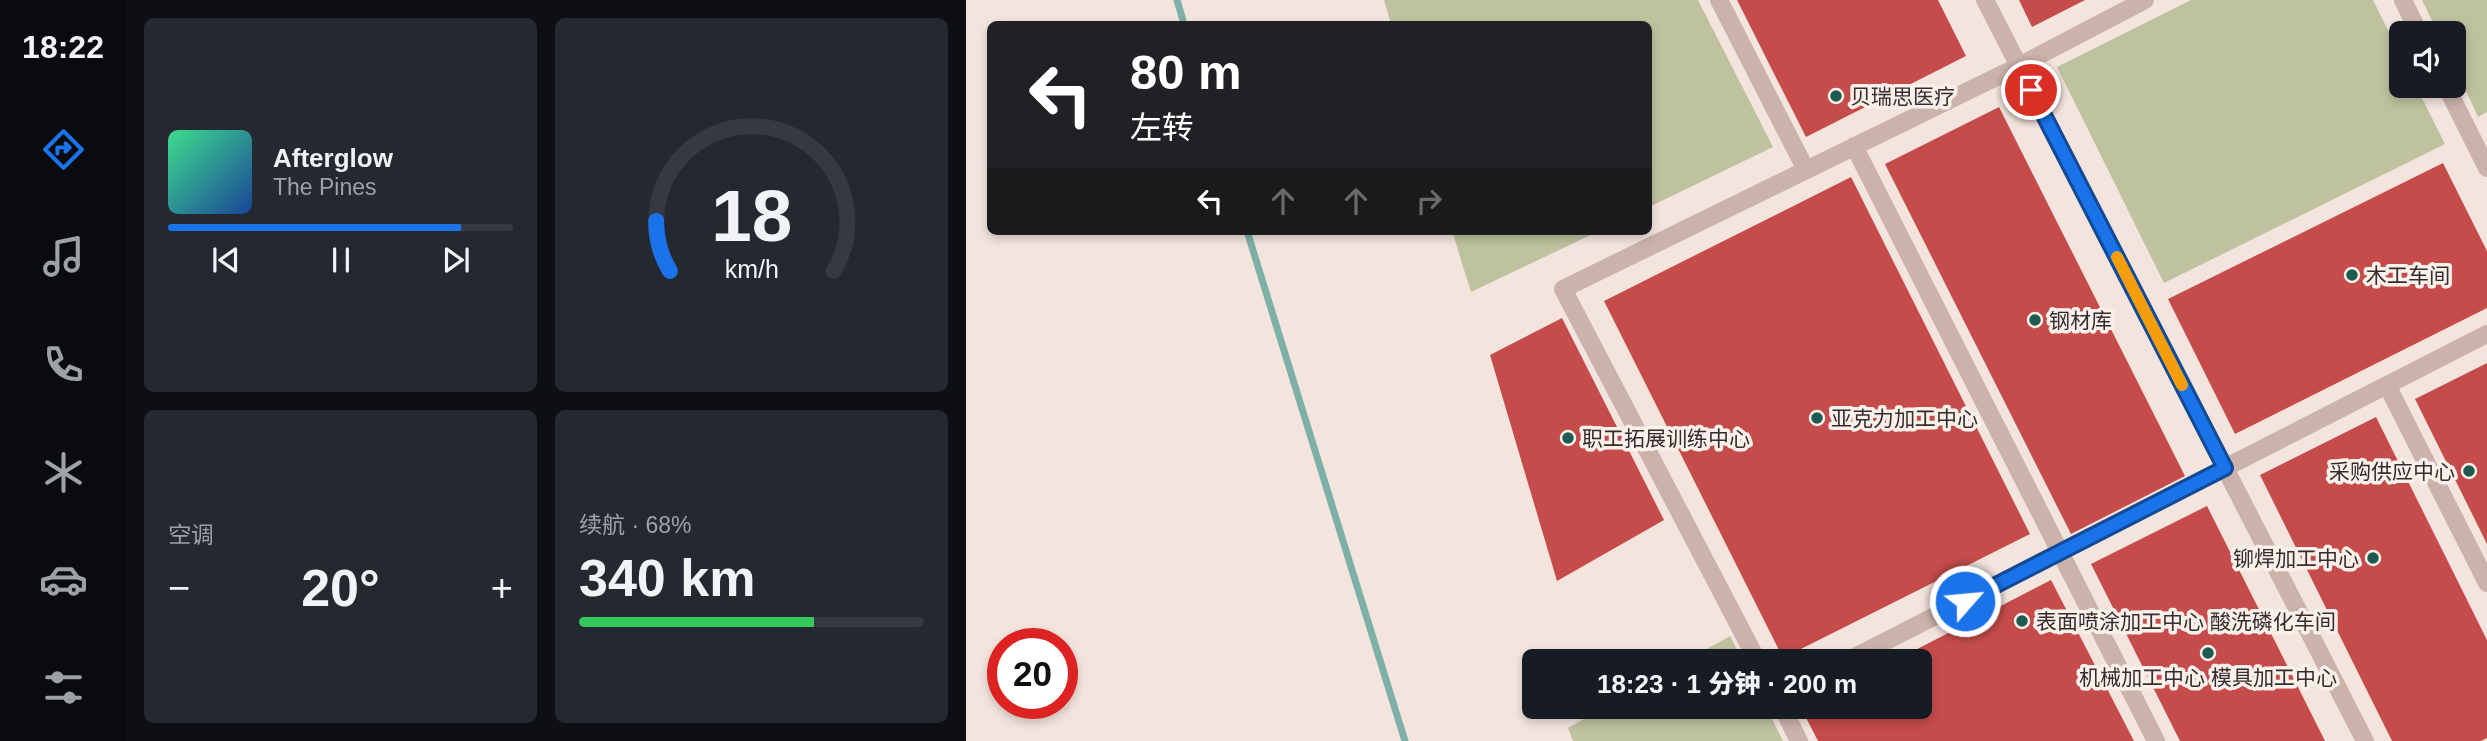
<!DOCTYPE html>
<html lang="zh">
<meta charset="utf-8">
<style>
body{margin:0;font-family:Arial,"Noto Sans SC",sans-serif;background:#242831;color:#f1f3f6;height:100vh;display:flex;flex-direction:column;font-size:26px;white-space:nowrap}
*{box-sizing:border-box;margin:0}
p{font-size:23px;color:#9ea1a6}
.icon{flex:none;width:38px;height:38px;fill:none;stroke:currentColor;stroke-width:2;stroke-linecap:round;stroke-linejoin:round}
.map{position:relative;flex:1;overflow:hidden}
.drawer{display:flex;flex-direction:column;gap:18px;padding:18px;background:#0d0f14;width:840px}
.drawer>*{flex:none}
.banner{position:absolute;left:21px;top:21px;width:665px;height:214px;border-radius:10px;box-shadow:0 4px 10px #0003;background:#202124;color:#fff;overflow:hidden}
.controls{position:absolute;left:1423px;top:21px;display:grid;gap:14px}
.controls a{display:grid;place-items:center;width:77px;height:77px;border-radius:10px;background:#171b24;box-shadow:0 4px 10px #0003;font-size:35px}
.speed{position:absolute;left:21px;top:628px;display:flex;gap:14px;font-size:35px;font-weight:700;text-align:center}
.speed>*{display:grid;place-content:center;width:91px;height:91px;border-radius:50%;background:#171b24;box-shadow:0 4px 10px #0003;line-height:1}
.speed .limit{border:10px solid #d22;background:#fff;color:#111}
.pin{position:absolute;display:grid;place-items:center;width:60px;height:60px;color:#fff;margin:-30px;border:4px solid #fff;border-radius:50%;box-shadow:0 2px 7px #0007}
.me{position:absolute;width:77px;margin:-38px;rotate:63deg;stroke-linejoin:round;filter:drop-shadow(0 0 5px #0008)}
.turn{display:flex;align-items:center;gap:24px;height:147px;padding:0 28px;font-size:32px}
.turn .icon{width:91px;height:91px;stroke-width:2.5}
.turn b{display:block;font-size:49px;line-height:60px}
.lanes{display:flex;align-items:center;height:66px;padding:0 28px;background:#0003;justify-content:center;gap:35px;direction:ltr}
.lanes .off{opacity:.35}
.big{font-size:52px;font-weight:800;line-height:1.1}
.drawer .card{flex:1;display:flex;flex-direction:column;justify-content:center;gap:10px;min-width:0;padding:0 24px;border-radius:10px;background:#242831}
.drawer .dial{align-items:center;gap:0}
.dial svg{height:182px;overflow:visible;fill:none;stroke:#363941;stroke-width:7;stroke-linecap:round;text-anchor:middle}
.dial text{fill:#f1f3f6;stroke:none}
.song{display:flex;align-items:center;gap:21px}
.cover{width:84px;height:84px;border-radius:10px;background:linear-gradient(135deg,hsl(150 70% 55%),hsl(220 70% 35%))}
.played{height:7px;border-radius:4px;background:linear-gradient(90deg,#1a73e8 85%,#363941 85%)}
.keys{display:flex;justify-content:space-around;direction:ltr}
.heat{display:flex;justify-content:space-between;align-items:center;font-size:38px;direction:ltr}
.charge{height:10px;border-radius:5px;background:linear-gradient(90deg,#34c759 68%,#363941 0)}
.drawer .tiles{flex:1;display:grid;gap:18px;grid-template-columns:repeat(2,1fr)}
.trip{position:absolute;left:556px;top:649px;width:410px;height:70px;border-radius:10px;background:#171b24;box-shadow:0 4px 10px #0003;font-weight:800;line-height:70px;text-align:center}
main{display:flex;flex:1;min-height:0}
.menu{display:flex;flex-direction:column;width:126px;justify-content:space-around;align-items:center;background:#090b0e;color:#9ea1a6}
.menu .icon{width:49px;height:49px}
.menu .selected{color:#1a73e8}
.menu b{font-size:32px;color:#f1f3f6}
.map>svg:first-child{display:block}
</style>
<main>
<nav class="menu">
<b>18:22</b>
<svg class="icon selected" aria-label="directions" viewBox="0 0 24 24"><path d="M12 3l9 9-9 9-9-9zM9 14v-3h6M13 9l2 2-2 2"/></svg>
<svg class="icon" aria-label="music" viewBox="0 0 24 24"><path d="M9 18V5l10-2v13"/><circle cx="6" cy="18" r="3"/><circle cx="16" cy="16" r="3"/></svg>
<svg class="icon" aria-label="phone" viewBox="0 0 24 24"><path d="M5 4h4l2 5-3 2q2 4 5 5l2-3 5 2v4C11 20 4 13 5 4z"/></svg>
<svg class="icon" aria-label="climate" viewBox="0 0 24 24"><path d="M12 3v18M4 7l16 10M4 17L20 7"/></svg>
<svg class="icon" aria-label="car" viewBox="0 0 24 24"><path d="M5 17H2v-5l4-1 3-4h7l3 4 3 1v5h-3M9 17h6M6 11h13"/><circle cx="7" cy="17" r="2"/><circle cx="17" cy="17" r="2"/></svg>
<svg class="icon" aria-label="filters" viewBox="0 0 24 24"><path d="M4 7h16M4 17h16"/><circle cx="9" cy="7" r="2"/><circle cx="15" cy="17" r="2"/></svg>
</nav>
<section class="drawer">
<div class="tiles">
<div class="card">
<div class="song"><i class="cover"></i><div><b>Afterglow</b><p>The Pines</p></div></div>
<div class="played"></div>
<div class="keys"><svg class="icon" aria-label="previous" viewBox="0 0 24 24"><path d="M18 5L8 12l10 7zM5 5v14"/></svg><svg class="icon" aria-label="pause" viewBox="0 0 24 24"><path d="M8 5v14M16 5v14"/></svg><svg class="icon" aria-label="next" viewBox="0 0 24 24"><path d="M6 5l10 7-10 7zM19 5v14"/></svg></div>
</div>
<div class="card dial"><svg viewBox="0 0 100 80">
<path d="M14 69A42 42 0 1 1 86 69"/>
<path d="M14 69A42 42 0 0 1 8 47" stroke="#1a73e8"/>
<text x="50" y="56" font-size="32" font-weight="700">18</text>
<text x="50" y="72" font-size="11">km/h</text>
</svg></div>
<div class="card"><p>空调</p>
<div class="heat"><a>−</a><b class="big">20°</b><a>+</a></div>
</div>
<div class="card"><p>续航 · 68%</p><b class="big">340 km</b><div class="charge"></div></div>
</div>
</section>
<div class="map">
<svg width="1521" height="741" viewBox="0 0 1521 741">
<rect width="100%" height="100%" fill="#f3e4de"/>
<!-- green -->
<path fill="#bec29e" d="M 418,0 L 732,0 L 807,147 L 683,207 L 682,24 L 425,24 Z
M 1225,0 L 1407,0 L 1435,56 L 1435,86 L 1450,86 L 1479,144 L 1198,283 L 1091,67 Z
M 1456,0 L 1521,0 L 1521,112 L 1512,117 L 1488,65 L 1488,33 L 1472,33 Z
M 486,231 L 633,231 L 505,292 Z
M 764,636 L 777,661 L 719,661 Z
M 639,707 L 800,707 L 817,741 L 607,741 L 602,728 Z"/>
<g fill="none" stroke-linecap="round" stroke-linejoin="round">
<!-- stream -->
<path stroke="#7db0a6" stroke-width="7" d="M 211,0 L 218,24
M 281,231 L 439,741"/>
</g>
<!-- building -->
<path fill="#c54c4a" d="M 771,0 L 972,0 L 1000,56 L 840,137 Z
M 1053,0 L 1119,0 L 1066,27 Z
M 1033,107 L 1219,476 L 1105,534 L 919,164 Z
M 1477,163 L 1521,251 L 1521,308 L 1269,434 L 1202,299 Z
M 885,177 L 1064,534 L 817,658 L 638,301 Z
M 596,318 L 698,520 L 591,581 L 524,355 Z
M 1521,363 L 1521,544 L 1449,399 Z
M 1410,417 L 1521,640 L 1521,738 L 1515,741 L 1426,741 L 1294,475 Z
M 1241,506 L 1359,741 L 1214,741 L 1125,564 Z
M 1085,580 L 1168,741 L 852,741 L 835,708 L 954,707 L 954,662 L 926,662 Z"/>
<g fill="none" stroke-linecap="round" stroke-linejoin="round">
<!-- minor -->
<path stroke="#cbb2aa" stroke-width="18" d="M 753,0 L 840,170
M 1019,0 L 1399,741
M 1437,0 L 1453,33
M 1480,86 L 1521,168
M 888,146 L 1190,741
M 1421,385 L 1521,583
M 792,662 L 597,289 L 1053,66 L 1179,0
M 879,662 L 1521,334
M 816,707 L 833,741"/>
</g>
<g fill="none" stroke-linecap="round" stroke-linejoin="round">
<defs>
<path id="route" d="M 999,601 L 1259,468 L 1065,90"/>
</defs>
<!-- route casing -->
<use href="#route" stroke="#114b97" stroke-width="18"/>
<!-- route -->
<use href="#route" stroke="#1a73e8" stroke-width="12"/>
<!-- slow -->
<path stroke="#f59e0b" stroke-width="12" d="M 1151,257 L 1216,385"/>
</g>
<!-- markers -->
<g fill="#1f5a50" stroke="#faf0eb" stroke-width="2.5">
<circle cx="870" cy="96" r="7"/>
<circle cx="1386" cy="275" r="7"/>
<circle cx="1069" cy="320" r="7"/>
<circle cx="851" cy="418" r="7"/>
<circle cx="602" cy="438" r="7"/>
<circle cx="1503" cy="471" r="7"/>
<circle cx="1407" cy="558" r="7"/>
<circle cx="1056" cy="621" r="7"/>
<circle cx="1242" cy="653" r="7"/>
</g>
<g text-anchor="middle" dominant-baseline="central" stroke-width="7" stroke-linejoin="round" paint-order="stroke">
<!-- poi labels -->
<g font-size="21" fill="#382b2a" stroke="#faf0eb" text-anchor="start">
<text x="884" y="96">贝瑞思医疗</text>
<text x="1400" y="275">木工车间</text>
<text x="1083" y="320">钢材库</text>
<text x="865" y="418">亚克力加工中心</text>
<text x="616" y="438">职工拓展训练中心</text>
<text x="1489" y="471" text-anchor="end">采购供应中心</text>
<text x="1393" y="558" text-anchor="end">铆焊加工中心</text>
<text x="1070" y="621">表面喷涂加工中心 酸洗磷化车间</text>
<text x="1242" y="677" text-anchor="middle">机械加工中心 模具加工中心</text>
</g>
</g>
</svg>
<div class="controls">
<a><svg class="icon" aria-label="sound" viewBox="0 0 24 24"><path d="M4 9h4l5-4v14l-5-4H4zM17 9q2 3 0 6"/></svg></a>
</div>
<div class="speed"><div class="limit">20</div></div>
<div class="pin" style="left:1065px;top:90px;background:#d93025"><svg class="icon" aria-label="arrive" viewBox="0 0 24 24"><path d="M6 21V4h12l-3 4 3 4H6"/></svg></div>
<svg class="me" style="left:999px;top:601px" viewBox="-20 -20 40 40"><circle r="17" fill="#1a73e8" stroke="#fff" stroke-width="3"/><path d="M0-11L8 9 0 5-8 9z" fill="#fff"/></svg>
<div class="trip">18:23 · 1 分钟 · 200 m</div>
<div class="banner">
<div class="turn"><svg class="icon" aria-label="left" viewBox="0 0 24 24"><path d="M17 20v-9H6M10 6l-5 5 5 5"/></svg><div><b>80 m</b>左转</div></div>
<div class="lanes"><svg class="icon" aria-label="left" viewBox="0 0 24 24"><path d="M17 20v-9H6M10 6l-5 5 5 5"/></svg><svg class="icon off" aria-label="ahead" viewBox="0 0 24 24"><path d="M12 20V5M6 11l6-6 6 6"/></svg><svg class="icon off" aria-label="ahead" viewBox="0 0 24 24"><path d="M12 20V5M6 11l6-6 6 6"/></svg><svg class="icon off" aria-label="right" viewBox="0 0 24 24"><path d="M7 20v-9h11M14 6l5 5-5 5"/></svg></div>
</div>
</div>
</main>
